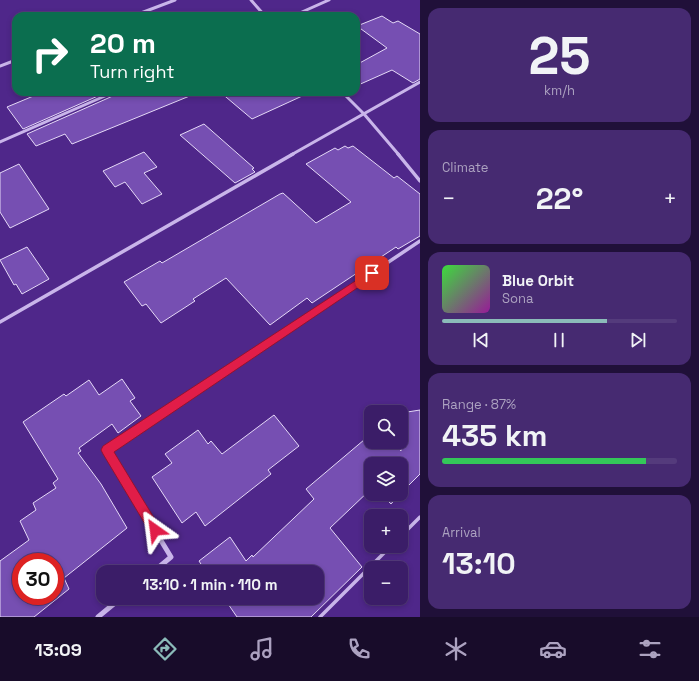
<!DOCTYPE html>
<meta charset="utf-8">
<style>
body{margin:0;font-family:"Space Grotesk",sans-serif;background:#462a71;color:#f1f3f6;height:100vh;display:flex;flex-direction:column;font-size:15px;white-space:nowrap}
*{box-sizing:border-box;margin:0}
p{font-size:13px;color:#aca2c0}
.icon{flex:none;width:22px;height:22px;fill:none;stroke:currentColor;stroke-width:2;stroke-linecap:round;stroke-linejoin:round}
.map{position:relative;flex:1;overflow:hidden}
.details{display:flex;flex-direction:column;gap:8px;padding:8px;background:#201039;width:279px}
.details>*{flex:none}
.hud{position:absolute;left:12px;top:12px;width:348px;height:84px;border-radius:12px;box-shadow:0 2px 6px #0003,0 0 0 1px #543b7c;background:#0b6e4f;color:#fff;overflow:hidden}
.buttons{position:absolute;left:364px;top:405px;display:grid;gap:8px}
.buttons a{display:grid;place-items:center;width:44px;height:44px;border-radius:8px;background:#3b1d68;box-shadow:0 2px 6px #0003,0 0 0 1px #543b7c;font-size:20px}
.speed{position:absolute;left:12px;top:553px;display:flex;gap:8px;font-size:20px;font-weight:700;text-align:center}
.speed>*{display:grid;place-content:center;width:52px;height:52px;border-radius:50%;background:#3b1d68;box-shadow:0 2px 6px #0003,0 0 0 1px #543b7c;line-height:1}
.speed .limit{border:6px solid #d22;background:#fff;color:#111}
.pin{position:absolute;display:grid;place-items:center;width:34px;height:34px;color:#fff;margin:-17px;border-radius:8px;box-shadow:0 2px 6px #0006}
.me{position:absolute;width:44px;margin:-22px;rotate:329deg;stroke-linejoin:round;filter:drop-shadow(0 0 3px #0008)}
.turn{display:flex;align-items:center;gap:14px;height:84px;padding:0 12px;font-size:18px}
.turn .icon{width:52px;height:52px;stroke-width:2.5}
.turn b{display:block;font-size:28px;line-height:34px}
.big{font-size:30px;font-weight:700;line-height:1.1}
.details .tile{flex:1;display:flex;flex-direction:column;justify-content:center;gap:6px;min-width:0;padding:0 14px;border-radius:12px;background:#462a71}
.details .dial{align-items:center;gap:0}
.dial b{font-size:52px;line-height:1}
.song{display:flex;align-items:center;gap:12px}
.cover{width:48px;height:48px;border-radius:6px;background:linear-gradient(135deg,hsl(120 70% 55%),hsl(300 70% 35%))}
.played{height:4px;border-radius:2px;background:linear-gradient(90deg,#8bbbb9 70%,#543b7c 70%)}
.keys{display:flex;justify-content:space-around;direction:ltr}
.heat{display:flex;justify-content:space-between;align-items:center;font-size:22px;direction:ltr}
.charge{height:6px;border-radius:3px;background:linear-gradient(90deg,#34c759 87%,#543b7c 0)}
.trip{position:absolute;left:96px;top:565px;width:228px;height:40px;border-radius:12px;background:#3b1d68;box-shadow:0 2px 6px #0003,0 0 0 1px #543b7c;font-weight:700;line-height:40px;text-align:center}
.tabs{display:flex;height:64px;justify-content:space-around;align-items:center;background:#180c2a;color:#aca2c0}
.tabs .icon{width:28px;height:28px}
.tabs .active{color:#8bbbb9}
.tabs b{font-size:18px;color:#f1f3f6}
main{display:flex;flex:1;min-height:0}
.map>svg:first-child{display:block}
</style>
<main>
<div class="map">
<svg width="420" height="617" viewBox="0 0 420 617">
<rect width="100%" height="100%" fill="#4f278a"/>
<!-- building -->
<path fill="#764fb2" stroke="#e5d9f7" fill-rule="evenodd" d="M 382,16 L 393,23 L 398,21 L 420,34 L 420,79 L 413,83 L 392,70 L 356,86 L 356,65 L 387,48 L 357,26 Z
M 43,92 L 107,92 L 23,129 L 7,107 Z
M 117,92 L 197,93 L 72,144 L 65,134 L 36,146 L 27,134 L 115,95 Z
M 220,92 L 311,92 L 252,119 Z
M 204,124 L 254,168 L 252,169 L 255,172 L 235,183 L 180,135 Z
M 345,146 L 348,148 L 353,146 L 394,178 L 397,176 L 420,194 L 420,236 L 398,249 L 396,247 L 312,303 L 307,298 L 270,325 L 226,278 L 193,299 L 195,301 L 161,323 L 146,304 L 142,306 L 124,282 L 160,261 L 162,263 L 280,194 L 283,193 L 316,223 L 351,202 L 306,164 L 335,148 L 338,150 Z
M 144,152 L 157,167 L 144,173 L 162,194 L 142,204 L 125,182 L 115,187 L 103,171 Z
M 19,164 L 49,209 L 10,228 L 0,212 L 0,173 Z
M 27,247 L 49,279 L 22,294 L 16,284 L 14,285 L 0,260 Z
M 122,379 L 135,398 L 130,401 L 141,416 L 118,433 L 112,424 L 79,448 L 81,451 L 78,453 L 101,484 L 127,528 L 64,578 L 69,589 L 34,617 L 0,617 L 0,561 L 29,540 L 20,521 L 36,510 L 33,503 L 56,488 L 53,483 L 58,479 L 23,422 L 64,394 L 66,396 L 89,380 L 99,395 ZM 21,562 L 55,562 L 55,596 L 21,596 Z
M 420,410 L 420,474 L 401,493 L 401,464 L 371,464 L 371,489 L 330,528 L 362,567 L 311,617 L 237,617 L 224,598 L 317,598 L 317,572 L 206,572 L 199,561 L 230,537 L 246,561 L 252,555 L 253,557 L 314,499 L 306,489 L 371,434 L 371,442 L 392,442 L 401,451 L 401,413 Z
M 274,415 L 299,446 L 268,470 L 271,474 L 205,526 L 196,512 L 182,523 L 152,477 L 172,463 L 165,454 L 198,430 L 208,444 L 211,441 L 222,454 Z
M 381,494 L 400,494 L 391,504 Z"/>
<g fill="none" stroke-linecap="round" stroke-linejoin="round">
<!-- service -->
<path stroke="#c9b5ea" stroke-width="3.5" d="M 401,536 L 420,517
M 320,617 L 391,546"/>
<!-- minor-far2 -->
<path stroke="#c9b5ea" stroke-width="3" d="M 251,0 L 265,16
M 133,16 L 175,0
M 293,16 L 329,0
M 0,66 L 16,60
M 342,92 L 364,114 L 399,155
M 0,142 L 114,92
M 291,155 L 420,82"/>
<!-- minor-far1 -->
<path stroke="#c9b5ea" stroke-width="3.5" d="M 398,154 L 420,181
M 0,322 L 293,154
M 246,357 L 420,241"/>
<!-- minor -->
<path stroke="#c9b5ea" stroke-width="5" d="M 153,572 L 171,557 L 106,450 L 248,356
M 98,617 L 121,598"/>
</g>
<!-- route -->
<path fill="#e11d48" stroke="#92132f" d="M 372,270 L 375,271 L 377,273 L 375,276 L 114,452 L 159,526 L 161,530 L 159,534 L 155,536 L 151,534 L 103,454 L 101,450 L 103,446 Z"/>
</svg>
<div class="buttons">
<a><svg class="icon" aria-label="search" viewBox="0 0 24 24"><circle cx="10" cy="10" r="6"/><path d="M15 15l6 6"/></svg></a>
<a><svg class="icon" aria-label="layers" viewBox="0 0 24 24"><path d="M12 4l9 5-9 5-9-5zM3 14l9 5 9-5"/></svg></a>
<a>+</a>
<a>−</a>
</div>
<div class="speed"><div class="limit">30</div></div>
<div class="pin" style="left:372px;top:273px;background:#d93025"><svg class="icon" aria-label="arrive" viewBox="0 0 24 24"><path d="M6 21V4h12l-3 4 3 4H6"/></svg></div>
<svg class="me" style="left:155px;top:530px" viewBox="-20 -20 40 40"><path d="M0-17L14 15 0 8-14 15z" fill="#e11d48" stroke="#fff" stroke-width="4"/></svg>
<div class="trip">13:10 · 1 min · 110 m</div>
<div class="hud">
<div class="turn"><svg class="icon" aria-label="right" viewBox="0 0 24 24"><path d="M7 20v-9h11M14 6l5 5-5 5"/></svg><div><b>20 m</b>Turn right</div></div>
</div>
</div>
<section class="details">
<div class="tile dial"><b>25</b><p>km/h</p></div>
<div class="tile"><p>Climate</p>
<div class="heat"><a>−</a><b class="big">22°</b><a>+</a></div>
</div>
<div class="tile">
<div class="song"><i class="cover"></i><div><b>Blue Orbit</b><p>Sona</p></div></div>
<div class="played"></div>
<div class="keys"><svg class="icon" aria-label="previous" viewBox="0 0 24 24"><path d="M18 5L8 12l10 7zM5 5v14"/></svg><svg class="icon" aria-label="pause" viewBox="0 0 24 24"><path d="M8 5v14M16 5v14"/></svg><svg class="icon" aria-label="next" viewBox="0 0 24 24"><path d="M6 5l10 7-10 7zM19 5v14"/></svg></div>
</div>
<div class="tile"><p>Range · 87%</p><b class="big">435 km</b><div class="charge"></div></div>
<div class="tile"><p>Arrival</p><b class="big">13:10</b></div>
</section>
</main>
<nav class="tabs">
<b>13:09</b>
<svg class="icon active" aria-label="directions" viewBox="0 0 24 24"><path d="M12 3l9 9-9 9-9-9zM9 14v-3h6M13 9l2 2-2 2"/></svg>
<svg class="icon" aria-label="music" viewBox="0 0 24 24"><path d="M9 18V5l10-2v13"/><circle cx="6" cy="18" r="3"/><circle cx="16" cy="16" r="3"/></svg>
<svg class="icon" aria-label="phone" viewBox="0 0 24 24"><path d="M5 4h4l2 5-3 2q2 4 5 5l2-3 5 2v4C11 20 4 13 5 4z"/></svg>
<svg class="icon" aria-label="climate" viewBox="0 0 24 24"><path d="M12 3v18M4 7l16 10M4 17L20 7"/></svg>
<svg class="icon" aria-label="car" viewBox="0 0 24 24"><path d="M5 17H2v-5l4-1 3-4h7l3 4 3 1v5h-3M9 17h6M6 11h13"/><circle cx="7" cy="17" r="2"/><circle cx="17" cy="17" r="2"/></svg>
<svg class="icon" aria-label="filters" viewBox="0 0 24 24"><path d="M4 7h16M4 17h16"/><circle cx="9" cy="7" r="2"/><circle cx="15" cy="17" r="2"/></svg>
</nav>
